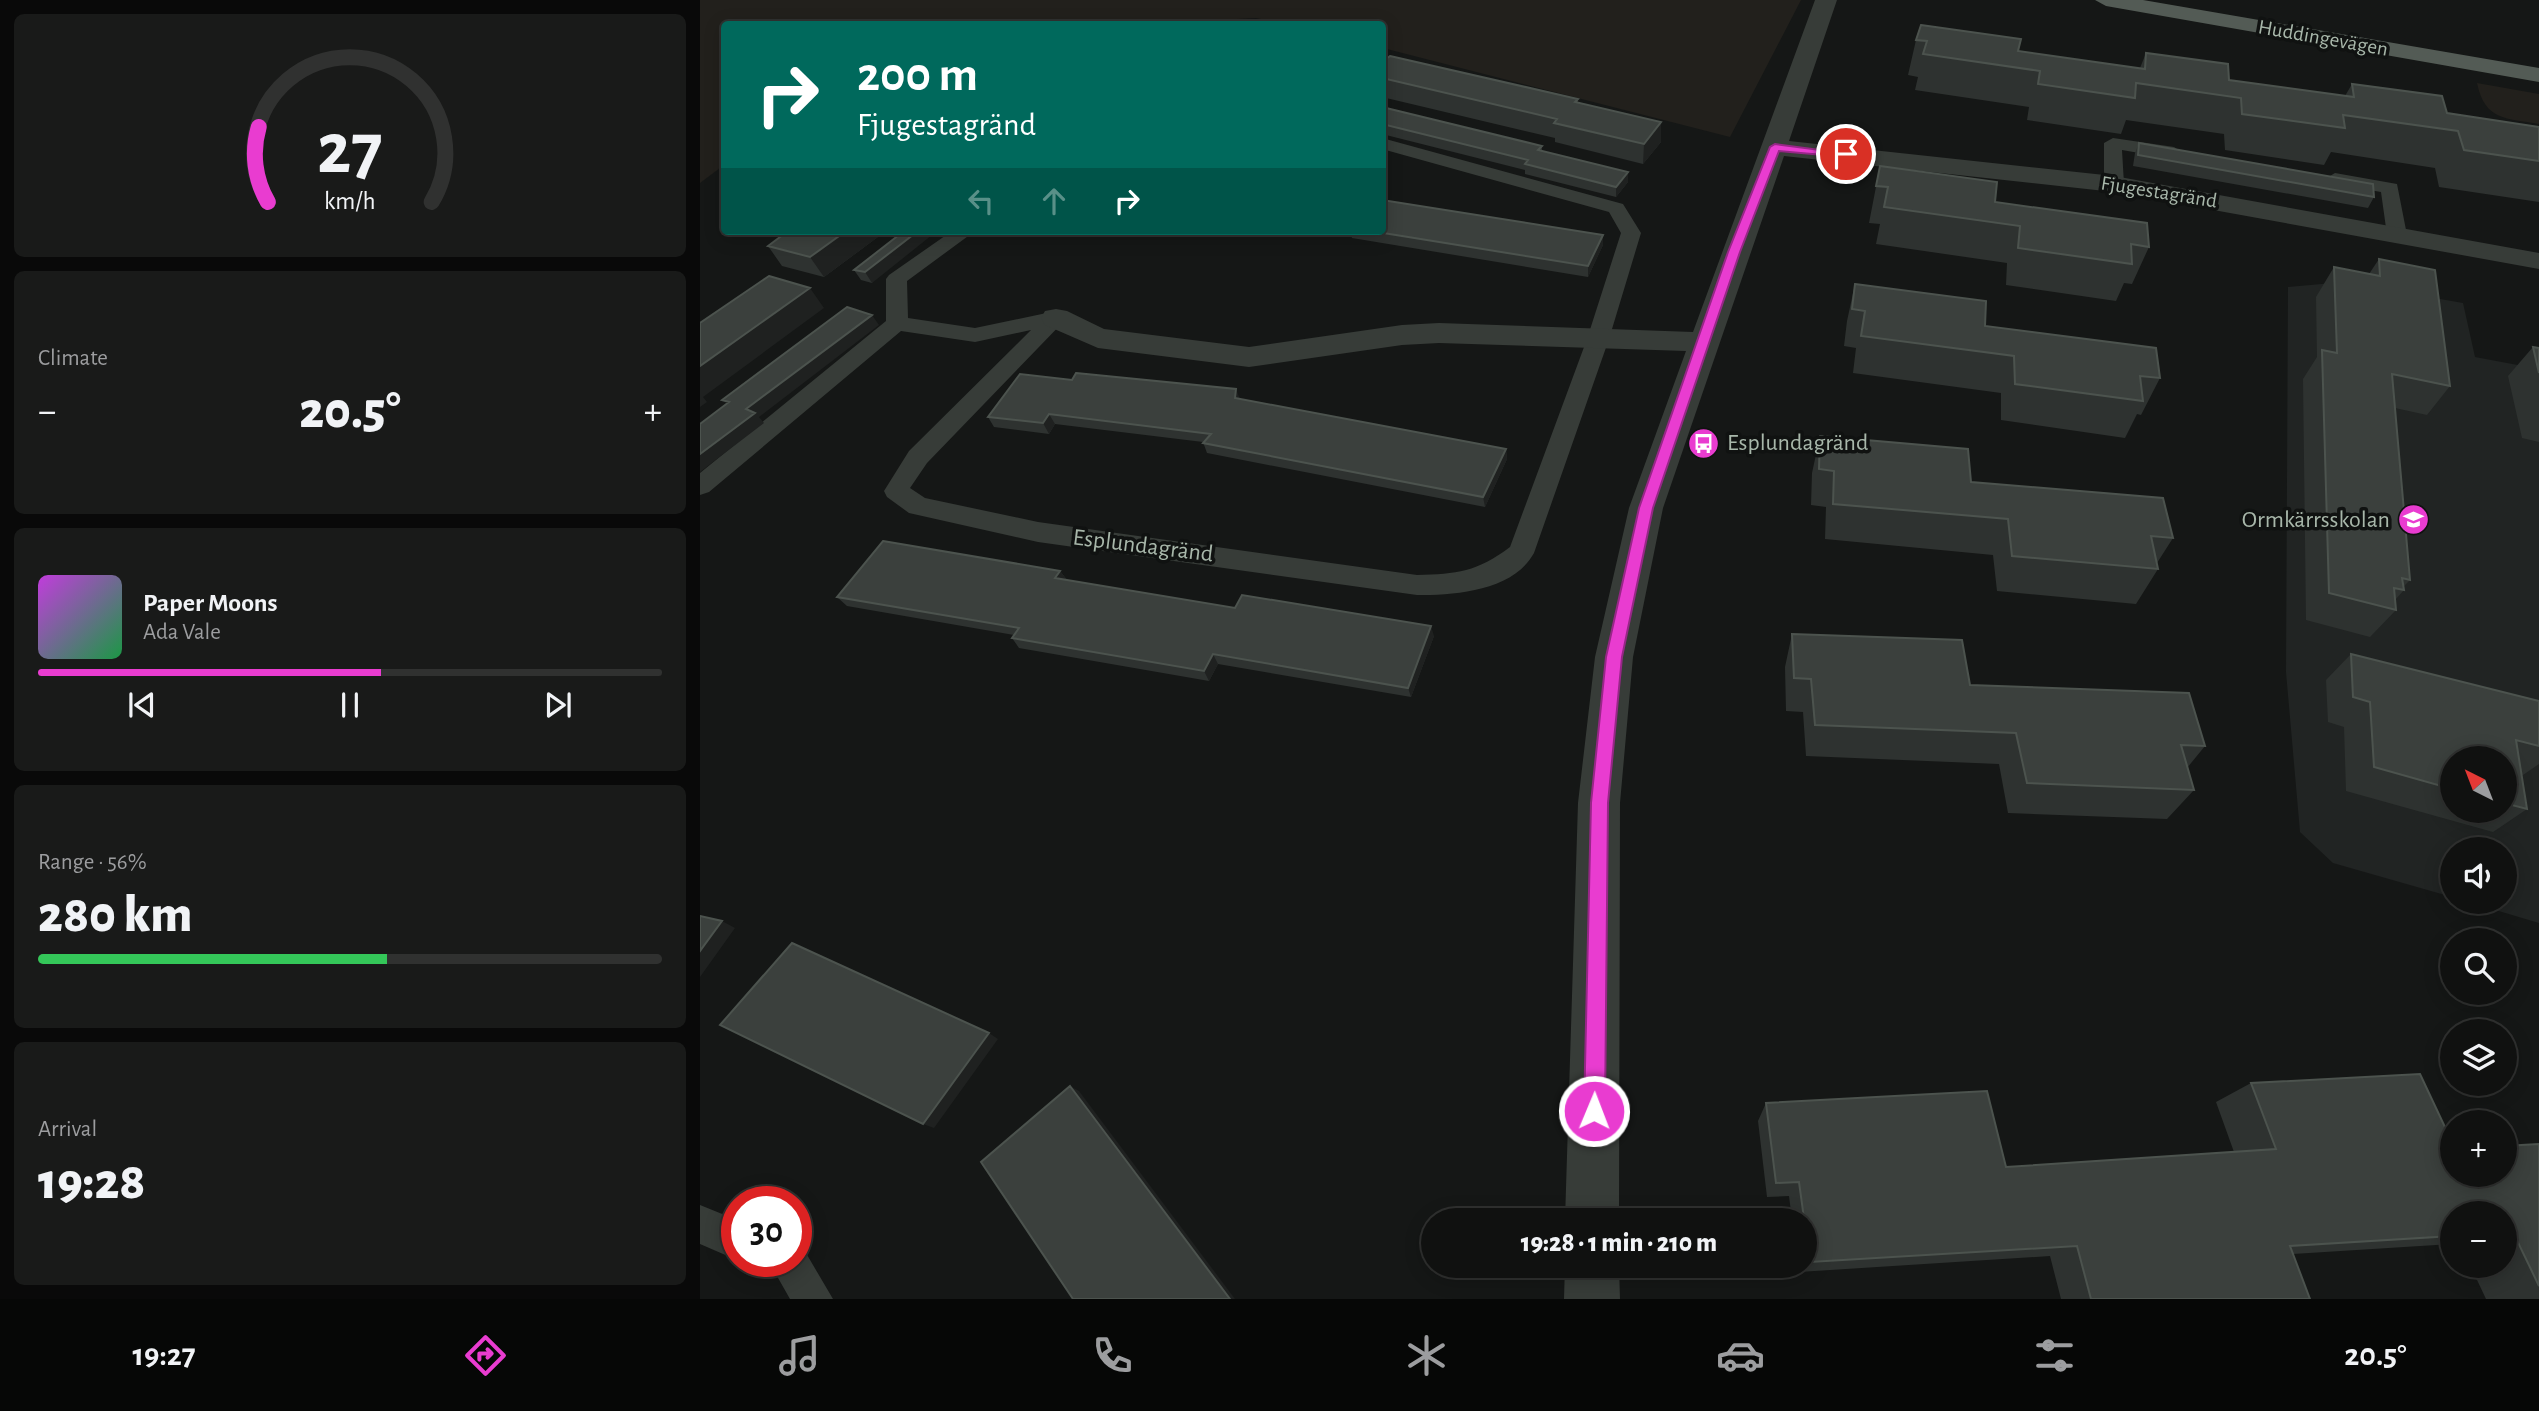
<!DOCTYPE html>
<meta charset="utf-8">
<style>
body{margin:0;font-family:"Alegreya Sans",sans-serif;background:#191a19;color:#f1f3f6;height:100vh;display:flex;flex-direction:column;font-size:26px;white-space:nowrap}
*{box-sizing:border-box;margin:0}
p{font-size:23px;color:#9c9d9f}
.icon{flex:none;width:38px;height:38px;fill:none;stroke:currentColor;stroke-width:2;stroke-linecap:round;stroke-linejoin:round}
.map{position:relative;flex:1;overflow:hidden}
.side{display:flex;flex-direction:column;gap:14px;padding:14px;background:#090909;width:700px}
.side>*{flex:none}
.banner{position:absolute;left:21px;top:21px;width:665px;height:214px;border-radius:7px;box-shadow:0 4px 18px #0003,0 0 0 2px #303130;background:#00695c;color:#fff;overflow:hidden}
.needle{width:46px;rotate:318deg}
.buttons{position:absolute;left:1740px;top:746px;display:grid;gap:14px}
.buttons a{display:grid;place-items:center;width:77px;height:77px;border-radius:50%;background:#101110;box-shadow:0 4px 18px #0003,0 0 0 2px #303130;font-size:35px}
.speed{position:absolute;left:21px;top:1186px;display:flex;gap:14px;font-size:35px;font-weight:700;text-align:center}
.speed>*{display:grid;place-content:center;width:91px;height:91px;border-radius:50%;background:#101110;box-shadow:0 4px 18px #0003,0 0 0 2px #303130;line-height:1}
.speed .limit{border:10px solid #d22;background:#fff;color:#111}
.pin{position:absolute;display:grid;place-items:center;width:60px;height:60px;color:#fff;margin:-30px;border:4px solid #fff;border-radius:50%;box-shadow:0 2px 7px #0007}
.me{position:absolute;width:77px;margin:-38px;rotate:1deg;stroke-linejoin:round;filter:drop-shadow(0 0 5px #0008)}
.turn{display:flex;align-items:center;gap:24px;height:147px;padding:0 21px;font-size:32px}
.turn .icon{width:91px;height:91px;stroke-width:2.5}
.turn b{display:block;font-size:49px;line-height:60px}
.lanes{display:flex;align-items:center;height:66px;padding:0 21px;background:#0003;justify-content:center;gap:35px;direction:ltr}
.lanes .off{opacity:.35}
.big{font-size:52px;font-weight:800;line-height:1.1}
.side .widget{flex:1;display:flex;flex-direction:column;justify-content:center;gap:10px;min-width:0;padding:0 24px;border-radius:10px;background:#191a19}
.side .dial{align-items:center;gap:0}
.dial svg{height:182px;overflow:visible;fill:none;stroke:#303130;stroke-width:7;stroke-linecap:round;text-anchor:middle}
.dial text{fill:#f1f3f6;stroke:none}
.song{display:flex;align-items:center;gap:21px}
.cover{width:84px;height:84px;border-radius:10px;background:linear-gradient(135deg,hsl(290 70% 55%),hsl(140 70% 35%))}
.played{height:7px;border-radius:4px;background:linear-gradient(90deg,#e93cd0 55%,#303130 55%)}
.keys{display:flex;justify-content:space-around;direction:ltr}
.heat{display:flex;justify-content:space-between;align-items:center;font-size:38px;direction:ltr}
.charge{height:10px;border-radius:5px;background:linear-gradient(90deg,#34c759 56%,#303130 0)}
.trip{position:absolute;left:721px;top:1208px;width:396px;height:70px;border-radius:35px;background:#101110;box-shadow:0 4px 18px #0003,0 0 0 2px #303130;font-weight:800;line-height:70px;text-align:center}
.menu{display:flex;height:112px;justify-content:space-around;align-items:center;background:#060706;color:#9c9d9f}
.menu .icon{width:49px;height:49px}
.menu .active{color:#e93cd0}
.menu b{font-size:32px;color:#f1f3f6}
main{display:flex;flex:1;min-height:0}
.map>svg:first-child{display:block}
</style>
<main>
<section class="side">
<div class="widget dial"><svg viewBox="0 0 100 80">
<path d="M14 69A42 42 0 1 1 86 69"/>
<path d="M14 69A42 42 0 0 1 10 36" stroke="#e93cd0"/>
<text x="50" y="56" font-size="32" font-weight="700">27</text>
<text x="50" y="72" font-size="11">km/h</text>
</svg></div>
<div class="widget"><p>Climate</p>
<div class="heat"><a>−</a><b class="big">20.5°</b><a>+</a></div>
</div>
<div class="widget">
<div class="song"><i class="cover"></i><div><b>Paper Moons</b><p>Ada Vale</p></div></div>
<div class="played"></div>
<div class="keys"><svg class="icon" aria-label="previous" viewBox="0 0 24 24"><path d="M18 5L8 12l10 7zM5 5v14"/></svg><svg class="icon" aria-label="pause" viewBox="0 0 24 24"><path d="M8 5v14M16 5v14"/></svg><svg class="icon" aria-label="next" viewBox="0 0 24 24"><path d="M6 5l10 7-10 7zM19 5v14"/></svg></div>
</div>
<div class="widget"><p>Range · 56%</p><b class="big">280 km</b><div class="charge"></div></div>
<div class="widget"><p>Arrival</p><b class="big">19:28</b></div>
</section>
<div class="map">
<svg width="1839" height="1299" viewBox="0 0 1839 1299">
<rect width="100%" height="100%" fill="#151716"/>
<!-- built -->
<path fill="#212423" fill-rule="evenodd" d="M 1644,282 L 1763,303 L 1775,357 L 1839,369 L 1839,923 L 1765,901 L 1804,901 L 1804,849 L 1752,849 L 1752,897 L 1633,863 L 1600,832 L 1586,672 L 1588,287 ZM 1752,758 L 1804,758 L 1804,810 L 1752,810 Z"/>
<!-- green -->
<path fill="#22201c" d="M 0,0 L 1101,0 L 1030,137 L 683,48 L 682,24 L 584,24 L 556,18 L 444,24 L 24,24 L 24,165 L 0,183 Z
M 1777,83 L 1839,94 L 1839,124 C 1806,118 1785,121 1777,83 Z"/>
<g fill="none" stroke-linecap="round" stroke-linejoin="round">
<!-- service -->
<path fill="#373c38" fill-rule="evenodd" d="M 682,138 L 923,204 L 941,233 L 909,339 L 834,553 C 813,591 755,595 717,595 L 338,542 L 209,513 L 187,497 L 184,491 L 209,451 L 331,330 L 275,342 L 201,331 L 9,492 L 0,495 L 0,473 L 186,321 L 186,279 L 189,275 L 252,231 L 275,231 L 207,281 L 208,318 L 275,328 L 356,311 L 367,318 L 227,463 L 210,488 L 225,498 L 338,522 L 717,575 C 757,574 777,572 810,547 L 887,339 L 921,233 L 909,212 L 682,149 Z
M 1413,138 L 1474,147 L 1483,153 L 1474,159 L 1422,150 L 1424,184 L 1414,190 L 1404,184 L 1404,143 Z
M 1635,173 L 1697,184 L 1707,235 L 1704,239 L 1697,241 L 1687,235 L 1681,192 L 1628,183 L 1625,179 Z
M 0,1205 L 37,1220 L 37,1260 L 0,1244 Z
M 96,1245 L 103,1248 L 133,1299 L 90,1299 L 69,1262 L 96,1262 Z"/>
<!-- minor -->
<path fill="#373c38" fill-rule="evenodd" d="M 1115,0 L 1137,0 L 1089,141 L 1414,176 L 1839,253 L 1839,269 L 1414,192 L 1084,156 L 963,508 L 933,657 L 920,803 L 919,1220 L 865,1220 L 878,803 L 895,657 L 929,508 L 986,351 L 739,343 L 702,345 L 549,367 L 398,348 L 345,325 L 341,318 L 345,311 L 356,309 L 367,311 L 404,329 L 549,347 L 702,325 L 739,323 L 993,332 Z
M 865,1265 L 919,1265 L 920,1299 L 864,1299 Z"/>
<!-- primary -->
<path fill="#535b55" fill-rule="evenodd" d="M 1395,0 L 1443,0 L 1839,68 L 1839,82 L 1406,6 Z"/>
</g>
<!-- wall -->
<path fill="#2e3230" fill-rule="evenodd" d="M 1216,40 L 1318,51 L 1440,68 L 1446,53 L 1529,80 L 1645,96 L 1652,84 L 1747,113 L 1839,127 L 1839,202 L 1739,187 L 1735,168 L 1631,152 L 1624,165 L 1525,150 L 1524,134 L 1426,120 L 1421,134 L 1327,120 L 1329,107 L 1215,90 L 1218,77 L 1208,75 Z
M 682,58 L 878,99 L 878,103 L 961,142 L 943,164 L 855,142 L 855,138 L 682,97 Z
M 682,107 L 842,146 L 842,151 L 928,182 L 916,197 L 825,174 L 825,170 L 682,134 Z
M 1439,143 L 1674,197 L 1668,208 L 1433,166 L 1435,153 Z
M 1180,166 L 1295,202 L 1449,247 L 1432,284 L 1424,283 L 1416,301 L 1306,285 L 1307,263 L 1176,244 L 1180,224 L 1169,223 Z
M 186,231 L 124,277 L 82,266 L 68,246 Z
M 204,231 L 172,283 L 161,280 L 154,270 Z
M 650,231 L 682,231 L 903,245 L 888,277 L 652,238 Z
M 1679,259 L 1750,386 L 1727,415 L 1695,408 L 1710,580 L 1703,587 L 1704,590 L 1695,600 L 1696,610 L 1670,637 L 1606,620 L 1603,379 L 1617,357 L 1616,297 L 1634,267 L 1669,274 Z
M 1155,284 L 1285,326 L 1460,378 L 1441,415 L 1437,414 L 1425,438 L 1301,420 L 1301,393 L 1153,373 L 1156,348 L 1144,346 L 1147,321 Z
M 1833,347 L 1839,348 L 1839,442 L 1822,438 L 1808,376 Z
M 539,399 L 806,449 L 807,459 L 785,507 L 507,453 L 503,442 L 355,424 L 349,434 L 294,427 L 288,417 Z
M 1120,436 L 1271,482 L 1473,538 L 1457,563 L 1458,569 L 1436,604 L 1297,591 L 1293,555 L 1125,539 L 1126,507 L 1111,505 L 1112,473 Z
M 360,571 L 367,580 L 535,608 L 734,636 L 711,697 L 518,664 L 509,681 L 319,648 L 312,638 L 314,635 L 147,606 L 137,597 Z
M 1092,634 L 1270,685 L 1505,746 L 1487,768 L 1494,790 L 1467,819 L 1308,813 L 1299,764 L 1106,756 L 1103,712 L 1086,711 L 1085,667 Z
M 1651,654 L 1839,701 L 1839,764 L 1823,775 L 1822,775 L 1827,809 L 1793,832 L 1646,791 L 1644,727 L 1628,722 L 1626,680 ZM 1752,758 L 1804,758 L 1804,810 L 1752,810 Z
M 1551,1083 L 1752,1174 L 1839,1144 L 1839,1299 L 1786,1299 L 1770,1265 L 1804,1265 L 1804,1213 L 1752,1213 L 1752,1244 L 1593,1254 L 1610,1299 L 1361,1299 L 1350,1256 L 1099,1272 L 1098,1265 L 1104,1265 L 1104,1220 L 1092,1220 L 1089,1196 L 1067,1197 L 1058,1121 L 1066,1103 L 1306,1167 L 1534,1152 L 1516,1102 Z"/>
<!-- shaded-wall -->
<path fill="#1f2120" d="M 961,122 L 961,142 L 943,164 L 944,144 Z
M 928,172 L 928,182 L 916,197 L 916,187 Z
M 146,231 L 186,231 L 124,277 L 110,257 Z
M 218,231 L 237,231 L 172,283 L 165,272 Z
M 903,235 L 903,245 L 888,277 L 888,266 Z
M 110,288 L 124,308 L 3,397 L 7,402 L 0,407 L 0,366 Z
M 172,315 L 179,325 L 59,417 L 64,423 L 0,472 L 0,454 L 46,409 Z
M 536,389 L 540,399 L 535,398 Z
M 349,414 L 355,424 L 349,434 L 343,423 Z
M 806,449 L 807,459 L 785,507 L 783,497 Z
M 360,571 L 367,580 L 355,578 Z
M 731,626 L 734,636 L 711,697 L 708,688 Z
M 513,654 L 518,664 L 509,681 L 504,671 Z
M 22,921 L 35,928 L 0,977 L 0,951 Z
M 289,1033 L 298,1039 L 234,1128 L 223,1124 Z
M 370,1086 L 379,1091 L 535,1299 L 530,1299 Z"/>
<!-- building -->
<path fill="#3b403d" stroke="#4c534e" stroke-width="2" d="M 1221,25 L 1321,39 L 1318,51 L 1445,69 L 1446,53 L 1528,64 L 1529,80 L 1654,97 L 1652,84 L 1742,96 L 1747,113 L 1839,127 L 1839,161 L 1764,150 L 1758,131 L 1643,115 L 1645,128 L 1542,114 L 1541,98 L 1436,83 L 1435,98 L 1338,84 L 1340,71 L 1223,54 L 1227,41 L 1216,40 Z
M 690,56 L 878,99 L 875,102 L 961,122 L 944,144 L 854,123 L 857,119 L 682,78 L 682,58 L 686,59 Z
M 682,107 L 842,146 L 838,150 L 928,172 L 916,187 L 825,164 L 828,160 L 682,124 Z
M 1439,143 L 1673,184 L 1674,197 L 1438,155 Z
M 1180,166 L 1297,182 L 1295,202 L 1447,223 L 1449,247 L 1431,244 L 1432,264 L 1318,248 L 1320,226 L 1184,207 L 1188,187 L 1176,186 Z
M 682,200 L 903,235 L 888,266 L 671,231 L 682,231 Z
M 88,231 L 146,231 L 110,257 L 68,246 Z
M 204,231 L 218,231 L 165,272 L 154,270 Z
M 1679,259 L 1735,270 L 1750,386 L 1692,374 L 1710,580 L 1702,578 L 1704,590 L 1694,588 L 1696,610 L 1629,593 L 1622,350 L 1637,353 L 1634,267 L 1680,276 Z
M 69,276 L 110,288 L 0,366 L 0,323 Z
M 1155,284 L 1286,301 L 1285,326 L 1456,348 L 1460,378 L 1440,376 L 1443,401 L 1315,384 L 1314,356 L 1161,336 L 1165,311 L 1152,309 Z
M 147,307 L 172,315 L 46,409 L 55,413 L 0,454 L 0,424 L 29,402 L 22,400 Z
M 1833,347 L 1839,348 L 1839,373 Z
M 376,373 L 536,389 L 535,398 L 806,449 L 783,497 L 503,443 L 511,434 L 349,414 L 343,423 L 288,417 L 320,374 L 372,380 Z
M 1120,436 L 1268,449 L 1271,482 L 1463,498 L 1473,538 L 1451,536 L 1458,569 L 1312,556 L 1308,519 L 1133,504 L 1134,471 L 1119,469 Z
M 183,541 L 360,571 L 355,578 L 535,608 L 542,595 L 731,626 L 708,688 L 513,654 L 504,671 L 312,638 L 319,628 L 137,597 Z
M 1092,634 L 1262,640 L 1270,685 L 1489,693 L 1505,746 L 1481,745 L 1494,790 L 1327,783 L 1316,733 L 1115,725 L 1111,679 L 1094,678 Z
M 1651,654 L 1839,701 L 1839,746 L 1816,740 L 1827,809 L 1804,803 L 1804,758 L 1752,758 L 1752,789 L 1674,767 L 1670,702 L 1653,697 Z
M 0,916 L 22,921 L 0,951 Z
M 92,943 L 289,1033 L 223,1124 L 20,1025 Z
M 1720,1074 L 1752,1142 L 1752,1174 L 1804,1174 L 1804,1146 L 1839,1144 L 1839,1286 L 1813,1232 L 1804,1232 L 1804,1213 L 1752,1213 L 1752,1236 L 1590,1246 L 1610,1299 L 1391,1299 L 1377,1246 L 1110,1262 L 1099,1182 L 1076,1183 L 1066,1103 L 1287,1091 L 1306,1167 L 1576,1149 L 1551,1083 Z
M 370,1086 L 530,1299 L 373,1299 L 281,1162 Z"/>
<!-- route -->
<path fill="#e93cd0" stroke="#972787" stroke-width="2" d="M 1075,144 L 1151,154 L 1146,157 L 1079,151 L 1040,252 L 953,508 L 922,657 L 908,803 L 905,1111 L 902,1118 L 894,1121 L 887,1118 L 884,1111 L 891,803 L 906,657 L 939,508 L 1028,252 L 1070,147 Z"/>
<!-- icons -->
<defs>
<symbol id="bus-disc" viewBox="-11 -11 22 22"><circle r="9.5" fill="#e93cd0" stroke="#101211"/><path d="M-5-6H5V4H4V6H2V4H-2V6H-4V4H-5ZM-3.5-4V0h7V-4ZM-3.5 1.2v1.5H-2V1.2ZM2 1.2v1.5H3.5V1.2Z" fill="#fff"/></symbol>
<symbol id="school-disc" viewBox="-11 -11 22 22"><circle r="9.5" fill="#e93cd0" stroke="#101211"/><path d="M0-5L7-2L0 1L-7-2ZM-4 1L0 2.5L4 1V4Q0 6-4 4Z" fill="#fff"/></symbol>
</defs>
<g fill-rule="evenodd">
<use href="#bus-disc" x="986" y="426" width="35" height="35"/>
<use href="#school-disc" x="1696" y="502" width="35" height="35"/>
</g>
<g text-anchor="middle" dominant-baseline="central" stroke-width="7" stroke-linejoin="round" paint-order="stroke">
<!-- far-street labels -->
<g font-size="21" fill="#a8b7aa" stroke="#101211">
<text transform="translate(1623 38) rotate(10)">Huddingevägen</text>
<text transform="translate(1459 192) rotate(9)">Fjugestagränd</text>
</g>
<!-- poi labels -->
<g font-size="24" fill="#a8b7aa" stroke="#101211" text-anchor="start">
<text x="1027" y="443">Esplundagränd</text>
<text x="1690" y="520" text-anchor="end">Ormkärrsskolan</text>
</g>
<!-- street labels -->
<g font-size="24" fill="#a8b7aa" stroke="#101211">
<text transform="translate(443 546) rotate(7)">Esplundagränd</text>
</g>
</g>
</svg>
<div class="buttons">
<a><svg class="needle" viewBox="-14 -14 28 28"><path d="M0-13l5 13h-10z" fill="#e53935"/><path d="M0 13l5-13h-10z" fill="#9c9d9f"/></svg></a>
<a><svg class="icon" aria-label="sound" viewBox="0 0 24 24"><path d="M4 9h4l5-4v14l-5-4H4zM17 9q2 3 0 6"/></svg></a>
<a><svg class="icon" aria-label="search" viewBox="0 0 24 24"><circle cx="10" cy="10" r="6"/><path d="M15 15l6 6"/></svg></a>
<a><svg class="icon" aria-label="layers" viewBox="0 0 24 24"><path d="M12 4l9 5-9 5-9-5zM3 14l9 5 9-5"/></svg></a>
<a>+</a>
<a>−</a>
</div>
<div class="speed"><div class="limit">30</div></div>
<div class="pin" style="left:1146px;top:154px;background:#d93025"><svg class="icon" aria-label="arrive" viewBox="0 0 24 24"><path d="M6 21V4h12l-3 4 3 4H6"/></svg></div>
<svg class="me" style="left:894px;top:1111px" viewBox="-20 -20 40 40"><circle r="17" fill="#e93cd0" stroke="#fff" stroke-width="3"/><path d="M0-11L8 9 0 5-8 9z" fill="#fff"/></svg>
<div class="trip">19:28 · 1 min · 210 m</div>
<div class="banner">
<div class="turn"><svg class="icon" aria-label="right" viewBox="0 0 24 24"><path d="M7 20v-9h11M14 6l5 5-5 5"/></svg><div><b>200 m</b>Fjugestagränd</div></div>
<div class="lanes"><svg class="icon off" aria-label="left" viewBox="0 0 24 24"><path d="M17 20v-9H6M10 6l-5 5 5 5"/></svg><svg class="icon off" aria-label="ahead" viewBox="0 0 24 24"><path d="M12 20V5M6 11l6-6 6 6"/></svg><svg class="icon" aria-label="right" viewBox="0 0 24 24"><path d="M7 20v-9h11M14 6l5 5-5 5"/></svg></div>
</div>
</div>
</main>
<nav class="menu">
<b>19:27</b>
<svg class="icon active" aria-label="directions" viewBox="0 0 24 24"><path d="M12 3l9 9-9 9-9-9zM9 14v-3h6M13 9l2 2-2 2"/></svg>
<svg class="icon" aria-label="music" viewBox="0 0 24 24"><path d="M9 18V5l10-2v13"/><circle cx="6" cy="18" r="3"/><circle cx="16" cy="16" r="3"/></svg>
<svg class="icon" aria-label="phone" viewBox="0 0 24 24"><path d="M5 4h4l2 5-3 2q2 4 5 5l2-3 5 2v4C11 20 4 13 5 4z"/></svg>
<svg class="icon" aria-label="climate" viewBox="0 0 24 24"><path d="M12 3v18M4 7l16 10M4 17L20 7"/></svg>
<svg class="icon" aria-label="car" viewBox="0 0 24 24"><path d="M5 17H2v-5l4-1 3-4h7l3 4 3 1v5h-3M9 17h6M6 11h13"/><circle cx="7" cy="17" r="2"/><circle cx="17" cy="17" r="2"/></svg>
<svg class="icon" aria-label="filters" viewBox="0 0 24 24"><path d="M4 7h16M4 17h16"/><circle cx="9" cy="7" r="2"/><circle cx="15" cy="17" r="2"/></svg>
<b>20.5°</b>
</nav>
